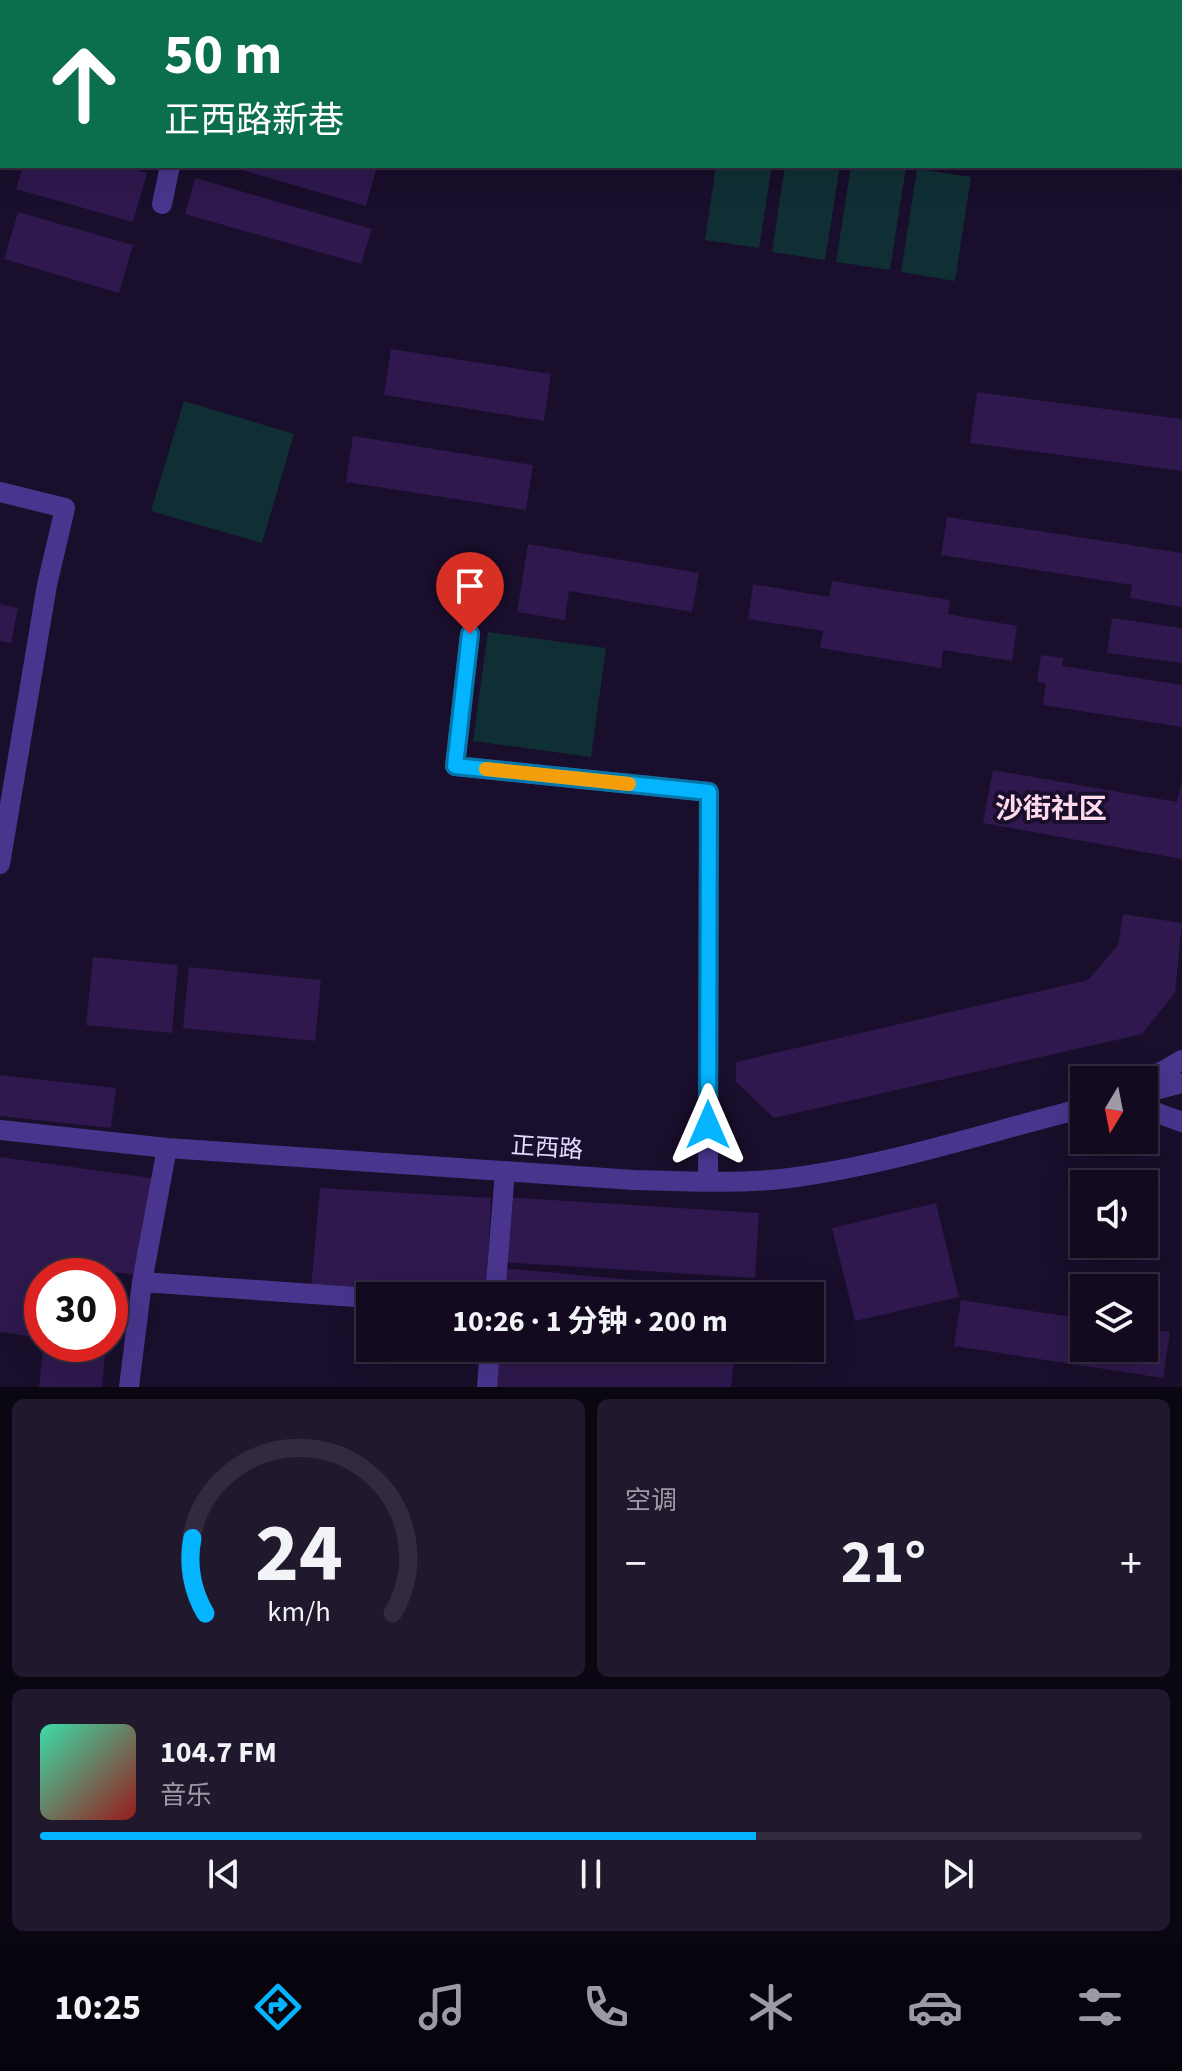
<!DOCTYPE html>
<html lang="zh">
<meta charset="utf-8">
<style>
body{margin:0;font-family:"Source Sans 3","Noto Sans SC",sans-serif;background:#20182d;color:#f1f3f6;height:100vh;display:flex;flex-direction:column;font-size:30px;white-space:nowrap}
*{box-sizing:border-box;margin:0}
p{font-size:26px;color:#9d9aa5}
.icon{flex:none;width:44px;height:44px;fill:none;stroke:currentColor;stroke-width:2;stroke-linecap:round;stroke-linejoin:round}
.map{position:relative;height:1387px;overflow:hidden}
.panel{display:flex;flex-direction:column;gap:12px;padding:12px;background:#0a0612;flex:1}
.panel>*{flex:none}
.guide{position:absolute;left:0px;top:0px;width:1182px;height:168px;box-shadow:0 8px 32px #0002,0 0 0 2px #322b3e;background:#0b6e4f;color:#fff;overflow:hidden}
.needle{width:52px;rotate:190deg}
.fabs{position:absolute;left:1070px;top:1066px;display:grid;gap:16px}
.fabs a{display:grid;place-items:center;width:88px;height:88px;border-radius:0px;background:#130a20;box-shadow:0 8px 32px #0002,0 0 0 2px #322b3e;font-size:40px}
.speed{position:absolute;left:24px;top:1258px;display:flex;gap:16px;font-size:40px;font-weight:700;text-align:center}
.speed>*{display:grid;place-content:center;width:104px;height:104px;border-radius:50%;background:#130a20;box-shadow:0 8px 32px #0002,0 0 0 2px #322b3e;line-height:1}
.speed .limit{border:12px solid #d22;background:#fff;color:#111}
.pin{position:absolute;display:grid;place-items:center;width:68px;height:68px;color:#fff;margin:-82px -34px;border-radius:50% 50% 50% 0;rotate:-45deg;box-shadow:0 0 8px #0007}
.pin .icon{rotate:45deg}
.me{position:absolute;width:88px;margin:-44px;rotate:0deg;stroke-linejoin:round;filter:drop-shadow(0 0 6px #0008)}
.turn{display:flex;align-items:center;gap:28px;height:168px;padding:0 32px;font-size:36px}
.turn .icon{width:104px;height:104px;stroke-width:2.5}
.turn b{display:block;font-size:56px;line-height:68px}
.big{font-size:60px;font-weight:700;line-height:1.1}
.panel .widget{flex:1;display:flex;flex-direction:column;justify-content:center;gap:12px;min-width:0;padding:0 28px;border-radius:12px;background:#20182d}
.panel .dial{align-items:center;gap:0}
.dial svg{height:208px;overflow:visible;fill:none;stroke:#322b3e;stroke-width:7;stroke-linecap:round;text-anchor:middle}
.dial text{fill:#f1f3f6;stroke:none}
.song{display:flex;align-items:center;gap:24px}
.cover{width:96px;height:96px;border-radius:12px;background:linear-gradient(135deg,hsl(160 70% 55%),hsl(0 70% 35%))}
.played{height:8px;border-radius:4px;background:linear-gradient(90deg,#04b4ff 65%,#322b3e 65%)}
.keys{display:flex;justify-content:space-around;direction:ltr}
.heat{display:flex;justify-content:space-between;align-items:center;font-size:44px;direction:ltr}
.panel .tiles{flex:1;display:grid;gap:12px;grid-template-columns:1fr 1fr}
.widget:last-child{grid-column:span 2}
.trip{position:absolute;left:356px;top:1282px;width:468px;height:80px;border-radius:0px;background:#130a20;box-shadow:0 8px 32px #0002,0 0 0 2px #322b3e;font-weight:700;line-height:80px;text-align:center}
.dock{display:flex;height:128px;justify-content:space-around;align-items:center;background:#08040d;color:#9d9aa5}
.dock .icon{width:56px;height:56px}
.dock .selected{color:#04b4ff}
.dock b{font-size:36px;color:#f1f3f6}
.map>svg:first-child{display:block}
</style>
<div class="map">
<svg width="1182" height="1387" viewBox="0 0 1182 1387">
<rect width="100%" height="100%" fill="#190e2b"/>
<!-- green -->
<path fill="#102f35" d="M 716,166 L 772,166 L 759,248 L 705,240 Z
M 785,166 L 840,166 L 825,260 L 772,252 Z
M 851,166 L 906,167 L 890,270 L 836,262 Z
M 917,169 L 971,177 L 955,281 L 901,272 Z
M 184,401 L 294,434 L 262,543 L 151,511 Z
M 488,632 L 606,648 L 591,757 L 473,741 Z"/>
<!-- building -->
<path fill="#2e184d" d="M 23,166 L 123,166 L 147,173 L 133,222 L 16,189 Z
M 228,166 L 377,166 L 366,206 Z
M 195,178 L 372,229 L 361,264 L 185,214 Z
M 18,212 L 133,245 L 119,293 L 4,259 Z
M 391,349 L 551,374 L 544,421 L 384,395 Z
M 977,392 L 1182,419 L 1182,471 L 970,443 Z
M 353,436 L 533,465 L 526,510 L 346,482 Z
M 947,517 L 1182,553 L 1182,607 L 1130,598 L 1132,585 L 941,555 Z
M 528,544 L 699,573 L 692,612 L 569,591 L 565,620 L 517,612 Z
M 832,581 L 950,600 L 948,614 L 1017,626 L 1012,661 L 943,650 L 941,668 L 820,648 L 823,631 L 748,619 L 753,584 L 829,597 Z
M 0,604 L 18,608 L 11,643 L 0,641 Z
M 1112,618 L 1182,628 L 1182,663 L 1107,653 Z
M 1041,655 L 1063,658 L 1062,666 L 1182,685 L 1182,727 L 1043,705 L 1046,683 L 1037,682 Z
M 993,770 L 1177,802 L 1182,782 L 1182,859 L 983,823 Z
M 1123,914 L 1182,923 L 1175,993 L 1142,1034 L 774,1118 L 736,1082 L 736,1062 L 1088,980 L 1118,945 Z
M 93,957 L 178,965 L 172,1033 L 86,1025 Z
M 189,967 L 321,980 L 315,1041 L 183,1028 Z
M 0,1075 L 116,1088 L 111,1128 L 0,1116 Z
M 0,1157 L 151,1178 L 137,1275 L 97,1270 L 97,1276 L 42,1276 L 42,1338 L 0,1332 Z
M 320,1188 L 491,1198 L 486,1296 L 416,1296 L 311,1288 Z
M 506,1197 L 759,1213 L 755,1278 L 502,1262 Z
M 936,1203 L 959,1297 L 855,1321 L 832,1228 Z
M 502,1268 L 745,1290 L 744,1296 L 499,1296 Z
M 961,1300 L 1084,1319 L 1084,1348 L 1144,1348 L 1144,1328 L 1170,1332 L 1163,1378 L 954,1346 Z
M 43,1348 L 105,1354 L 102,1387 L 39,1387 Z
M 495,1348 L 606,1348 L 734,1361 L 731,1387 L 497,1387 Z"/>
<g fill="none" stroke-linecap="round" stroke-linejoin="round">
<!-- minor -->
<path stroke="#4a358e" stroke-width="20" d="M 205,2 L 205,0
M 162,204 L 170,166
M 0,492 L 65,508 L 47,585 L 0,864
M 470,634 L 455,766 L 709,792 L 708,1181
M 1144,1082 L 1182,1060
M 1144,1093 L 1182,1083
M 1144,1108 L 1182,1122
M 0,1130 L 167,1148 L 634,1180 C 683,1181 732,1184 781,1179 C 883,1167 984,1133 1084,1108
M 142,1282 L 370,1298
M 495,1296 L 505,1171
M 129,1387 L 142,1282 L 167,1148
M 487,1387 L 490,1348"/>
</g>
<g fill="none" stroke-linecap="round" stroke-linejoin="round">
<defs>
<path id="route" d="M 470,634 L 455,766 L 709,792 L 708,1125"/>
</defs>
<!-- route casing -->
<use href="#route" stroke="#0375a6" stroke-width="20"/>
<!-- route -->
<use href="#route" stroke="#04b4ff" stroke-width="14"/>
<!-- slow -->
<path stroke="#f59e0b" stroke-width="14" d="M 486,769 L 629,784"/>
</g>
<g text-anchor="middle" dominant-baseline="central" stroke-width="8" stroke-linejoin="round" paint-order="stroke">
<!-- street labels -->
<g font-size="24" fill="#e4d8ff" stroke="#190e2b">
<text transform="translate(547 1148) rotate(4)">正西路</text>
</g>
<!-- quarter labels -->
<g font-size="28" font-weight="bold" fill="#ffdaea" stroke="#190e2b">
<text x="1051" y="809">沙街社区</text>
</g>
</g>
</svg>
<div class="fabs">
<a><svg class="needle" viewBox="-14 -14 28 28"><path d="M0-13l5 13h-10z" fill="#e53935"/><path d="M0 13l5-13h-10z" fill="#9d9aa5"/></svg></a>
<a><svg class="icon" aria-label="sound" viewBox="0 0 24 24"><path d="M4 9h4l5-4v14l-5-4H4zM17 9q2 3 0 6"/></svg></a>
<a><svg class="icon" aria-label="layers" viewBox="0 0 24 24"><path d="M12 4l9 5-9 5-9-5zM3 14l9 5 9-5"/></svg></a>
</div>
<div class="speed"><div class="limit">30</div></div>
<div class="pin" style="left:470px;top:634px;background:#d93025"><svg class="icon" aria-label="arrive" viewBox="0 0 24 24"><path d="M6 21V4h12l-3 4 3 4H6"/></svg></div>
<svg class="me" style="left:708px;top:1125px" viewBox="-20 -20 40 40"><path d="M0-17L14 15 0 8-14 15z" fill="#04b4ff" stroke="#fff" stroke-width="4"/></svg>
<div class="trip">10:26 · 1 分钟 · 200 m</div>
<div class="guide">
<div class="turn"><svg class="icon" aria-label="ahead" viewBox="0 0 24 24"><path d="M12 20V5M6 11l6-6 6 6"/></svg><div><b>50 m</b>正西路新巷</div></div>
</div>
</div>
<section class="panel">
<div class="tiles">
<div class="widget dial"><svg viewBox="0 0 100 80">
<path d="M14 69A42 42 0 1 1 86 69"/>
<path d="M14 69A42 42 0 0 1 9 40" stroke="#04b4ff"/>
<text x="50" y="56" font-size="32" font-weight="700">24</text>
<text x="50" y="72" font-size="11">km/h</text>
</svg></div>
<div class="widget"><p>空调</p>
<div class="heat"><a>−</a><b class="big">21°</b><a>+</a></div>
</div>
<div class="widget">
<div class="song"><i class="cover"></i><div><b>104.7 FM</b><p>音乐</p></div></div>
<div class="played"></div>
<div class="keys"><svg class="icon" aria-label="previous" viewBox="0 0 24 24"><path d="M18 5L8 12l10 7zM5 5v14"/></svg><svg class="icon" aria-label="pause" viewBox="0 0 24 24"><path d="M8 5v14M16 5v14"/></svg><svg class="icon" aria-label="next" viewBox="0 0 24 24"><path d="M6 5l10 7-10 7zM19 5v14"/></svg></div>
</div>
</div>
</section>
<nav class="dock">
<b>10:25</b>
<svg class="icon selected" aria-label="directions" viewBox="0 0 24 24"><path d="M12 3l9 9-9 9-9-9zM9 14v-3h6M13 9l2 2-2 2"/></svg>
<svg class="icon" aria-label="music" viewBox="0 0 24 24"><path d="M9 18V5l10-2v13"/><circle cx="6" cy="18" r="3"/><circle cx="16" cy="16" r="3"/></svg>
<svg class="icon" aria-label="phone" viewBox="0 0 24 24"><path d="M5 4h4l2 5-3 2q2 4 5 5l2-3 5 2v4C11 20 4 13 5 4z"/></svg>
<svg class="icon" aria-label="climate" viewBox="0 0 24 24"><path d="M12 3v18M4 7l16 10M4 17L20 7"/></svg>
<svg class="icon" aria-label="car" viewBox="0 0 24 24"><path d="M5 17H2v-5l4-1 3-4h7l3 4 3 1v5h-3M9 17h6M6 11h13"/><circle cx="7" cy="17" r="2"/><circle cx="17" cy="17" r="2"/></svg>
<svg class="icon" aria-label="filters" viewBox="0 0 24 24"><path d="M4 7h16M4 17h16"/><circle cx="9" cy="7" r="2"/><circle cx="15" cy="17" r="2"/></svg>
</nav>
